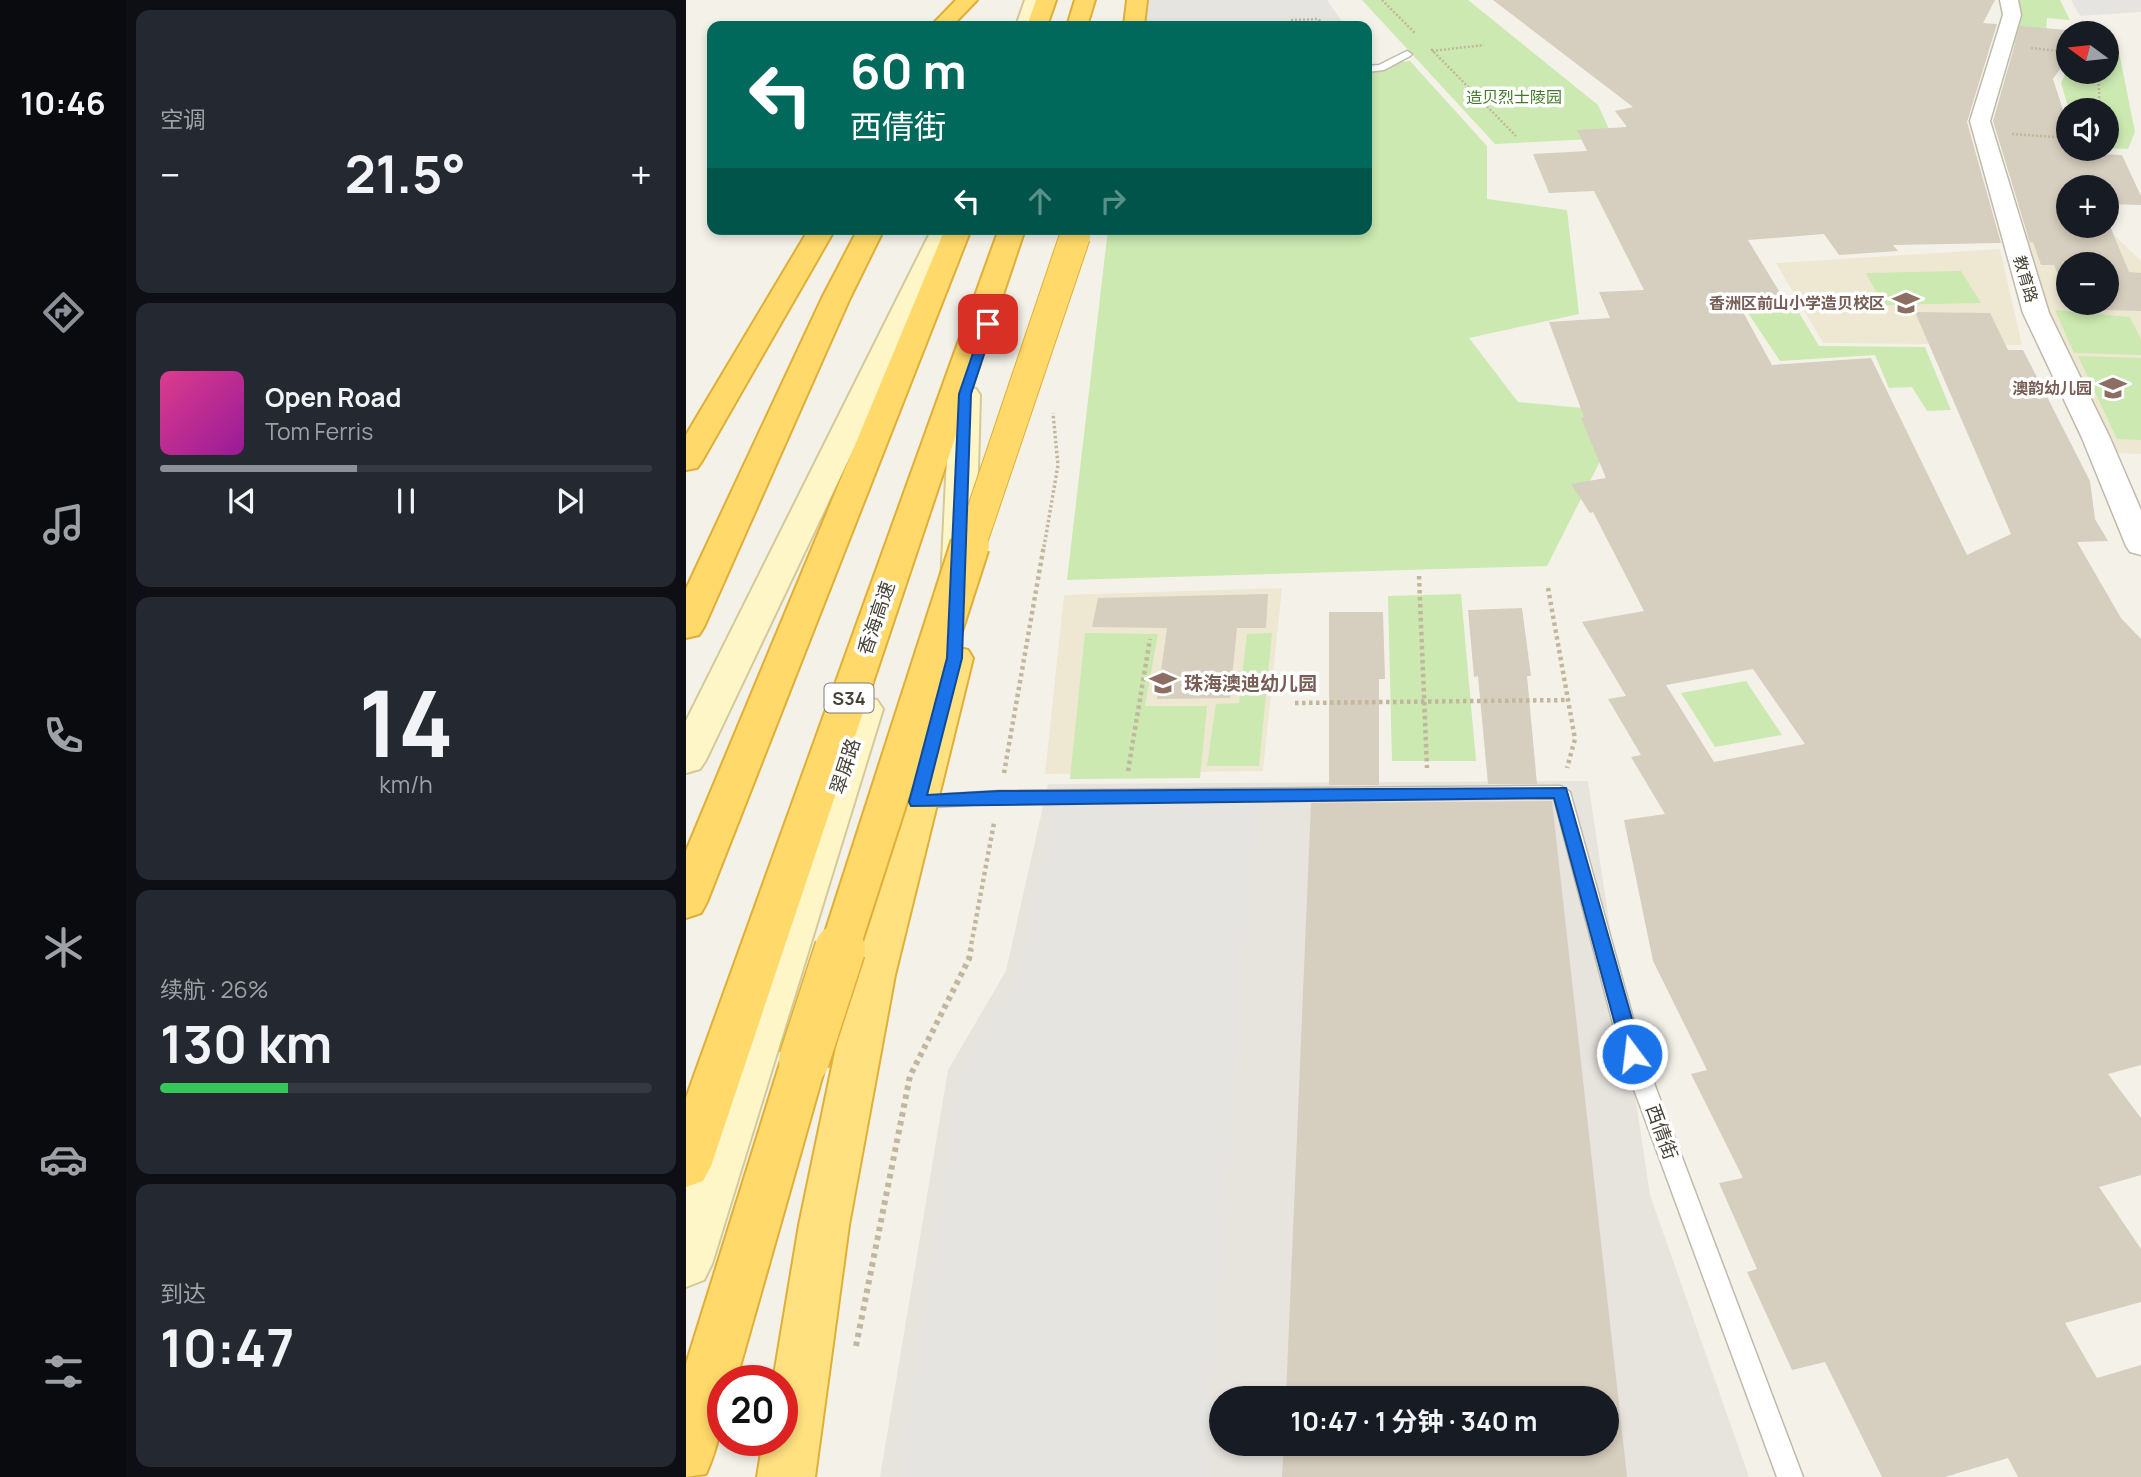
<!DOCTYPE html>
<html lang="zh">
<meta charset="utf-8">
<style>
body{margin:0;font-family:Manrope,"Noto Sans SC",sans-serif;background:#242831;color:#f1f3f6;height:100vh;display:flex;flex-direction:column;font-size:26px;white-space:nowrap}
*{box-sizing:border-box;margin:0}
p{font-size:23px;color:#9ea1a6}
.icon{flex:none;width:38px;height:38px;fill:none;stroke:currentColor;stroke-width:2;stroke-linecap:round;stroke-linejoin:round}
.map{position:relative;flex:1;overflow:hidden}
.side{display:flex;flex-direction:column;gap:10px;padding:10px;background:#0d0f14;width:560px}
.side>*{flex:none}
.top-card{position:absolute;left:21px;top:21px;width:665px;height:214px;border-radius:14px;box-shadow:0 4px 10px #0003;background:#00695c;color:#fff;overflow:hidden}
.needle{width:46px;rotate:285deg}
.buttons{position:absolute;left:1370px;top:21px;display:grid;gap:14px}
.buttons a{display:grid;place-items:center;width:63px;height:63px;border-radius:50%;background:#171b24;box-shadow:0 4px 10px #0003;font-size:35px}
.speed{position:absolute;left:21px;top:1365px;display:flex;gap:14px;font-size:35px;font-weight:700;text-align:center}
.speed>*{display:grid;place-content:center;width:91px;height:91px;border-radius:50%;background:#171b24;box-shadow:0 4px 10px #0003;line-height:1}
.speed .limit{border:10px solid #d22;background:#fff;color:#111}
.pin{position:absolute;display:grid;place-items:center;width:60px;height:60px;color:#fff;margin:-30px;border-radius:14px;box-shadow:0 4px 10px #0006}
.me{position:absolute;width:77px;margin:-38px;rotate:345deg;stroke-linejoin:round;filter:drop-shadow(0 0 5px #0008)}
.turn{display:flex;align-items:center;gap:24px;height:147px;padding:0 28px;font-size:32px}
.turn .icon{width:91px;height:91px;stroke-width:2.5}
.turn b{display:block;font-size:49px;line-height:60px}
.lanes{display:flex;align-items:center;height:66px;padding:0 28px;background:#0003;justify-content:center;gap:35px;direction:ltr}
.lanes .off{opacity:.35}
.big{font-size:52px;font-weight:700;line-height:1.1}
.side .tile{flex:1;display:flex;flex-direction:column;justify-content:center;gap:10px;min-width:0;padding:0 24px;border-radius:14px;background:#242831}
.side .dial{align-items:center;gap:0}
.dial b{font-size:91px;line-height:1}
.song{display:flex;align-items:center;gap:21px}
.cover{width:84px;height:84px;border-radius:10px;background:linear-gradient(135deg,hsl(330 70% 55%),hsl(300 70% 35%))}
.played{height:7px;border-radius:4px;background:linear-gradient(90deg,#8c9099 40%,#363941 40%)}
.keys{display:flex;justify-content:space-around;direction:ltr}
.heat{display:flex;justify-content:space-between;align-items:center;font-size:38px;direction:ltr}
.charge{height:10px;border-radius:5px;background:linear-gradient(90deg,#34c759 26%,#363941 0)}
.trip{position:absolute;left:523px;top:1386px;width:410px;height:70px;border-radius:35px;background:#171b24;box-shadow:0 4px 10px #0003;font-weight:700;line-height:70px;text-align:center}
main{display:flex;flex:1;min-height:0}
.menu{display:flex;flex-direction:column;width:126px;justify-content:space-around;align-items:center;background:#090b0e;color:#9ea1a6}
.menu .icon{width:49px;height:49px}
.menu .current{color:#8c9099}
.menu b{font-size:32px;color:#f1f3f6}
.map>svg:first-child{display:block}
</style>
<main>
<nav class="menu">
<b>10:46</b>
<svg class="icon current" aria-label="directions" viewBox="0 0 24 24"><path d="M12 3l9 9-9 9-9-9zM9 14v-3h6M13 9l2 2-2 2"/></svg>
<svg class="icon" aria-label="music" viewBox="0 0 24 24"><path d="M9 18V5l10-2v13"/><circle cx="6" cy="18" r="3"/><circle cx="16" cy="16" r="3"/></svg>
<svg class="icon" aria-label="phone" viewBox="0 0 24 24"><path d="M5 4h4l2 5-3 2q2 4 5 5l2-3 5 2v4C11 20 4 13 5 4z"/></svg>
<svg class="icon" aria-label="climate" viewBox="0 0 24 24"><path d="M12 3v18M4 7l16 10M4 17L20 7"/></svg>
<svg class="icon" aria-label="car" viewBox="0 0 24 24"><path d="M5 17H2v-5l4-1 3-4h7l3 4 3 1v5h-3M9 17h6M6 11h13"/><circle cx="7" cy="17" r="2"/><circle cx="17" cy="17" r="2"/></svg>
<svg class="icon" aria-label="filters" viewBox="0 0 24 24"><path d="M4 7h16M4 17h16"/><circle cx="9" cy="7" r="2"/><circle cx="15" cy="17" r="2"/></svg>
</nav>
<section class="side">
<div class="tile"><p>空调</p>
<div class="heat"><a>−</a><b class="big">21.5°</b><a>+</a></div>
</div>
<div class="tile">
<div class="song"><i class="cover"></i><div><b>Open Road</b><p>Tom Ferris</p></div></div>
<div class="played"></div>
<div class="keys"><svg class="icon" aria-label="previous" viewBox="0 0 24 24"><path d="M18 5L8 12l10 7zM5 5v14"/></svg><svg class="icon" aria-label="pause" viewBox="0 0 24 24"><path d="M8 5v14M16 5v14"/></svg><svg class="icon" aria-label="next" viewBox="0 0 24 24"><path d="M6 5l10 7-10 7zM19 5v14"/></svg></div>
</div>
<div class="tile dial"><b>14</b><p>km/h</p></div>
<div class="tile"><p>续航 · 26%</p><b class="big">130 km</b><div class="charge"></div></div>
<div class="tile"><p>到达</p><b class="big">10:47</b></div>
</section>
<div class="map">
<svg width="1455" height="1477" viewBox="0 0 1455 1477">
<rect width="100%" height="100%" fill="#f4f2e8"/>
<!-- industrial -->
<path fill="#e7e3dd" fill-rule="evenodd" d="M 902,781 L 964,1195 L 1063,1477 L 194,1477 L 262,1070 L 320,971 L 362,784 ZM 536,1398 L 920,1398 L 920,1444 L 536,1444 Z"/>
<!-- education -->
<path fill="#eee8d2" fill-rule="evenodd" d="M 1419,226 L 1455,261 L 1455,454 L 1430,453 L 1361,313 L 1335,232 ZM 1382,264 L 1421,264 L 1421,303 L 1382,303 Z
M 1314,249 L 1336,345 L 1137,343 L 1090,263 Z
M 596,588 L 577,771 L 359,774 L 378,595 Z"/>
<!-- green -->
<path fill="#cbe9b1" d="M 676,0 L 782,0 L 912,105 L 927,138 L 809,144 Z
M 1330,0 L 1374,0 L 1384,20 L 1361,18 L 1359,47 L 1327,43 L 1334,16 Z
M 1421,50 L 1433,52 L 1449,132 L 1442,149 L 1421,148 L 1421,110 L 1383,110 L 1375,83 L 1382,69 L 1421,72 Z
M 724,61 L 801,146 L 801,199 L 881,210 L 893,314 L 783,338 L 832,402 L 939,412 L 861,566 L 381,580 L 422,229 L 681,229 L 681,65 Z
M 1275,271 L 1295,303 L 1197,305 L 1180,273 Z
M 1109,306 L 1133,346 L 1239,347 L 1265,410 L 1241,411 L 1226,387 L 1203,388 L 1189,355 L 1094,361 L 1060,310 Z
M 1369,310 L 1444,317 L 1455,340 L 1455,355 L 1388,353 Z
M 1392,356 L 1455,358 L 1455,440 L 1431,439 Z
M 775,594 L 790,761 L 706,761 L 702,596 Z
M 399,633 L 472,634 L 459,706 L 521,706 L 514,778 L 384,779 Z
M 586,633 L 573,766 L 521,766 L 530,704 L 553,703 L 561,634 Z
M 1060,681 L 1096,735 L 1029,747 L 995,693 Z"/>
<!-- parking -->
<path fill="#e6e4e0" d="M 451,0 L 641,0 L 659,26 L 448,26 Z
M 1385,0 L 1455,0 L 1455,12 L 1394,16 Z
M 569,804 L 519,1477 L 214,1477 L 275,1075 L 332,981 L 370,805 Z"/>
<!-- building -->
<path fill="#d6cebe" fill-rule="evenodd" d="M 807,0 L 1309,0 L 1297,23 L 1311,24 L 1281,122 L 1315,243 L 1207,245 L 1212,251 L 1153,255 L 1138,234 L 1062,240 L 1099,301 L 1052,303 L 1086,365 L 1185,358 L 1281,555 L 1325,534 L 1229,312 L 1304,313 L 1322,350 L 1337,350 L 1404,481 L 1409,519 L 1422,541 L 1391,542 L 1435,618 L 1455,639 L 1455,1065 L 1422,1074 L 1455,1118 L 1455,1175 L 1413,1187 L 1455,1249 L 1455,1302 L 1379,1323 L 1411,1378 L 1455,1365 L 1455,1477 L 1332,1477 L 1322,1458 L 1259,1477 L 1196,1477 L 1139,1362 L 1106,1370 L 1061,1272 L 1071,1269 L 1033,1183 L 1057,1178 L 1005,1074 L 1021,1070 L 967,961 L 938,820 L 979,814 L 945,757 L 955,755 L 922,699 L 940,696 L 896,622 L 958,611 L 907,512 L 904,513 L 885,484 L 920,478 L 895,418 L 898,417 L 863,322 L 924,318 L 913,292 L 958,290 L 908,191 L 863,193 L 847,154 L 901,151 L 891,130 L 941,127 L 929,111 L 947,107 ZM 1067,669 L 1119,744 L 1028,762 L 980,685 Z
M 1334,26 L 1402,32 L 1382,33 L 1382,58 L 1367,79 L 1382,125 L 1382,149 L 1391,149 L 1392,153 L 1436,155 L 1455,196 L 1455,205 L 1421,204 L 1421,187 L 1382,187 L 1382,226 L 1421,226 L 1421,219 L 1443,272 L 1455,273 L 1455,311 L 1386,309 L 1383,303 L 1421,303 L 1421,264 L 1382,264 L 1382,301 L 1368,265 L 1355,265 L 1347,242 L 1344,243 L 1307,121 Z
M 582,594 L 580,628 L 551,628 L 544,698 L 471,699 L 481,628 L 406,627 L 412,598 Z
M 836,608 L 845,676 L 841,676 L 851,784 L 802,784 L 792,676 L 788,677 L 782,610 Z
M 643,612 L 697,612 L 699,679 L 693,679 L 693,785 L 643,785 Z
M 866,801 L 941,1477 L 596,1477 L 598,1444 L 920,1444 L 920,1398 L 600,1398 L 625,803 Z"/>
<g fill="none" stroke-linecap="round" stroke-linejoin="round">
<defs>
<path id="service" d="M 721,51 L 726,54 L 724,56 L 698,70 L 681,72 L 681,66 L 693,65 Z
M 875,786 L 884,792 L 957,1054 L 1117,1477 L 1091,1477 L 935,1054 L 868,798 L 313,803 L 231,808 L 222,802 L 231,796 L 313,791 Z"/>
<path id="minor" d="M 1314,0 L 1332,0 L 1335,15 L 1304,121 L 1363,313 L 1424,438 L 1455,510 L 1455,555 L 1444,552 L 1440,546 L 1396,438 L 1337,313 L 1284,121 L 1317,15 Z"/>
<path id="secondary" d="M 339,0 L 359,0 L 350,26 L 330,26 Z
M 246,229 L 272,229 L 20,760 L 14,769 L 0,773 L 0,721 Z
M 279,386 L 290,389 L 294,395 L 289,583 L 284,590 L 272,593 L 260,590 L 255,583 L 264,395 L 268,389 Z
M 178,697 L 191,700 L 197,709 L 26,1264 L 18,1280 L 0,1287 L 0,1186 L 159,709 L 165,700 Z"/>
<path id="trunk" d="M 269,647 L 282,650 L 287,658 L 209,975 L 163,1225 L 129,1477 L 71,1477 L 77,1440 L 96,1440 L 96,1381 L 87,1381 L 113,1225 L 165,975 L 251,658 L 256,650 Z"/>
<path id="motorway" d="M 270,0 L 291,0 L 266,26 L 245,26 Z
M 350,0 L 370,0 L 361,26 L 341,26 Z
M 389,0 L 409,0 L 401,26 L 381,26 Z
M 441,0 L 461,0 L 458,26 L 438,26 Z
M 123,229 L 149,229 L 16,461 L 11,468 L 0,470 L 0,435 Z
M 172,229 L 198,229 L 164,298 L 18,627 L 13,635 L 0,638 L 0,589 L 136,298 Z
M 259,229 L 285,229 L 21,902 L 15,913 L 0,918 L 0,851 Z
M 313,229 L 339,229 L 25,1166 L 17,1181 L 0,1187 L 0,1098 Z
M 118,1041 L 134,1047 L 141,1060 L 50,1381 L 37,1381 C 37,1417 35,1440 20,1474 L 0,1477 L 0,1364 L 95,1060 L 102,1047 Z"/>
</defs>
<!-- service casing -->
<use href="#service" stroke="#c0baab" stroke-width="3"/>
<!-- minor casing -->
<use href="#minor" stroke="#c0baab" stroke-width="3"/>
<!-- secondary casing -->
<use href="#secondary" stroke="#d5c998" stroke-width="4"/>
<!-- trunk casing -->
<use href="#trunk" stroke="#dfaf38" stroke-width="4"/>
<!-- motorway casing -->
<use href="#motorway" stroke="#dfaf38" stroke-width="4"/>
<!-- path-far3 -->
<path stroke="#c2b79c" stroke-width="2.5" stroke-dasharray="2 2" stroke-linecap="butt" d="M 696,0 L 729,33
M 605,20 L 632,19 L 641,26
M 1345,48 L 1382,52
M 745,49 L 830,136
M 746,51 L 798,45
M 1412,72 L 1414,110
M 1326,134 L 1382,138"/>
<!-- path-far2 -->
<path stroke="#c2b79c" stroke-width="3.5" stroke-dasharray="2.5 2.5" stroke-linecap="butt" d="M 358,547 L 372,465 L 367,413"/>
<!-- path-far1 -->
<path stroke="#c2b79c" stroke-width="4.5" stroke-dasharray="3.5 3.5" stroke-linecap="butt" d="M 733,576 L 741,768
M 862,588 L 889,739 L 881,768
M 609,703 L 883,700
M 442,771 L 464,639
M 318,773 L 358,545
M 284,951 L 308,823"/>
<!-- path -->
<path stroke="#c2b79c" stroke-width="6" stroke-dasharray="4.5 4.5" stroke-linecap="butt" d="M 170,1346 L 224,1076 L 283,959 L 285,949"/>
<!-- service -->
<use href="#service" fill="#fff" fill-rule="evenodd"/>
<!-- minor -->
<use href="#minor" fill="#fff" fill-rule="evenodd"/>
<!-- secondary -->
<use href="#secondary" fill="#fff6c8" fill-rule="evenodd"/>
<!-- trunk -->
<use href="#trunk" fill="#ffe180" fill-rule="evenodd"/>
<!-- motorway -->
<use href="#motorway" fill="#ffd969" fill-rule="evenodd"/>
<defs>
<path id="motorway-bridge-far3" d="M 389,238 L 392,229"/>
<path id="motorway-bridge-far2" d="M 284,547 L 389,236"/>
<path id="motorway-bridge-far1" d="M 153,951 L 284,545"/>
<path id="motorway-bridge" d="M 118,1060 L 154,949"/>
</defs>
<!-- motorway-bridge-far3 casing -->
<use href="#motorway-bridge-far3" stroke="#dfaf38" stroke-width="24" stroke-linecap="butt"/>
<!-- motorway-bridge-far2 casing -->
<use href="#motorway-bridge-far2" stroke="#dfaf38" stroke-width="32" stroke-linecap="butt"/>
<!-- motorway-bridge-far1 casing -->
<use href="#motorway-bridge-far1" stroke="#dfaf38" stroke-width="42" stroke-linecap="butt"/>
<!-- motorway-bridge casing -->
<use href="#motorway-bridge" stroke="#dfaf38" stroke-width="53" stroke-linecap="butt"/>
<!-- motorway-bridge-far3 -->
<use href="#motorway-bridge-far3" stroke="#ffd969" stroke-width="23"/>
<!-- motorway-bridge-far2 -->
<use href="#motorway-bridge-far2" stroke="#ffd969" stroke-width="30"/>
<!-- motorway-bridge-far1 -->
<use href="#motorway-bridge-far1" stroke="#ffd969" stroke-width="38"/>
<!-- motorway-bridge -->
<use href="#motorway-bridge" stroke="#ffd969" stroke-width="50"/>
</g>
<!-- route -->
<path fill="#1a73e8" stroke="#114b97" stroke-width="2" d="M 302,320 L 308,324 L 285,394 L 276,658 L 241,795 L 313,791 L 880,788 L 956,1054 L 953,1059 L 940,1059 L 937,1054 L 868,798 L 225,806 L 223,802 L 261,658 L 273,394 L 297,324 Z"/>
<!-- icons -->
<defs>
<symbol id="school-bare" viewBox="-9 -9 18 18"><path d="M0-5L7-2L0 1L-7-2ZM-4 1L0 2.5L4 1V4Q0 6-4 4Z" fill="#8d6e63" stroke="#fff" stroke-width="2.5" paint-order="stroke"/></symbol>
</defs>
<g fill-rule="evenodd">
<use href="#school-bare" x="1201" y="284" width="38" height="38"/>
<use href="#school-bare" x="1408" y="369" width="38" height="38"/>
<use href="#school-bare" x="458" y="664" width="38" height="38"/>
</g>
<g text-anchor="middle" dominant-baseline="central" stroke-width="7" stroke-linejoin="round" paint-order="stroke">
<!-- far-park labels -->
<g font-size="16" fill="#417b29" stroke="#fff">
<text x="828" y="97">造贝烈士陵园</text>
</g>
<!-- far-street labels -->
<g font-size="16" fill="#484337" stroke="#fff">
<text transform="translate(1340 279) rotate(74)">教育路</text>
</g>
<!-- far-education labels -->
<g font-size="16" font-weight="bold" fill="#785e54" stroke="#fff" text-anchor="end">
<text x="1199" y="303">香洲区前山小学造贝校区</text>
<text x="1406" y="388">澳韵幼儿园</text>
</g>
<!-- shield labels -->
<rect fill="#fff" stroke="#7f7b73" stroke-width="2" x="138.5" y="683.5" width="49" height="29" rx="5"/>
<g font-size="18" font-weight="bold" fill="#484337">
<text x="163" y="698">S34</text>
</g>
<!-- street labels -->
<g font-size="19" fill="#484337" stroke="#fff">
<text transform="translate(190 618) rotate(-71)">香海高速</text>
<text transform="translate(159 766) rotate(-72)">翠屏路</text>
<text transform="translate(976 1132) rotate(70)">西倩街</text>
</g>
<!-- education labels -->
<g font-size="19" font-weight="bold" fill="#785e54" stroke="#fff" text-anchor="start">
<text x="498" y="683">珠海澳迪幼儿园</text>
</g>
</g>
</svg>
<div class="buttons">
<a><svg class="needle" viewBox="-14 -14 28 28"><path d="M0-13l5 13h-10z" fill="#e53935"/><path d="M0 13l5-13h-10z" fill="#9ea1a6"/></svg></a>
<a><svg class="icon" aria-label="sound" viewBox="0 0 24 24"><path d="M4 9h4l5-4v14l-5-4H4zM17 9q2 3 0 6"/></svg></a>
<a>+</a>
<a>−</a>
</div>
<div class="speed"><div class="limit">20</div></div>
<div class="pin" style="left:302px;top:324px;background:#d93025"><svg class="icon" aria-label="arrive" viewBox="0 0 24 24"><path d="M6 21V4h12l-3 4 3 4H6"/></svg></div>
<svg class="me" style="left:946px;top:1054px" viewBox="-20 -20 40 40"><circle r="17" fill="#1a73e8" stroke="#fff" stroke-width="3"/><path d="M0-11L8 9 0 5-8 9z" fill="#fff"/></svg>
<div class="trip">10:47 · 1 分钟 · 340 m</div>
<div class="top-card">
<div class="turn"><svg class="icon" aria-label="left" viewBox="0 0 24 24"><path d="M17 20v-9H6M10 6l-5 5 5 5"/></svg><div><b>60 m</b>西倩街</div></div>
<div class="lanes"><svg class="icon" aria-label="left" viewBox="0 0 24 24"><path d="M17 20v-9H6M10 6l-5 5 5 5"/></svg><svg class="icon off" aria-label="ahead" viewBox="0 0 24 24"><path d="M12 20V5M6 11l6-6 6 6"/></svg><svg class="icon off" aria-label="right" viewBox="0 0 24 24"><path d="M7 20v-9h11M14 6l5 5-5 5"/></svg></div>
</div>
</div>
</main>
